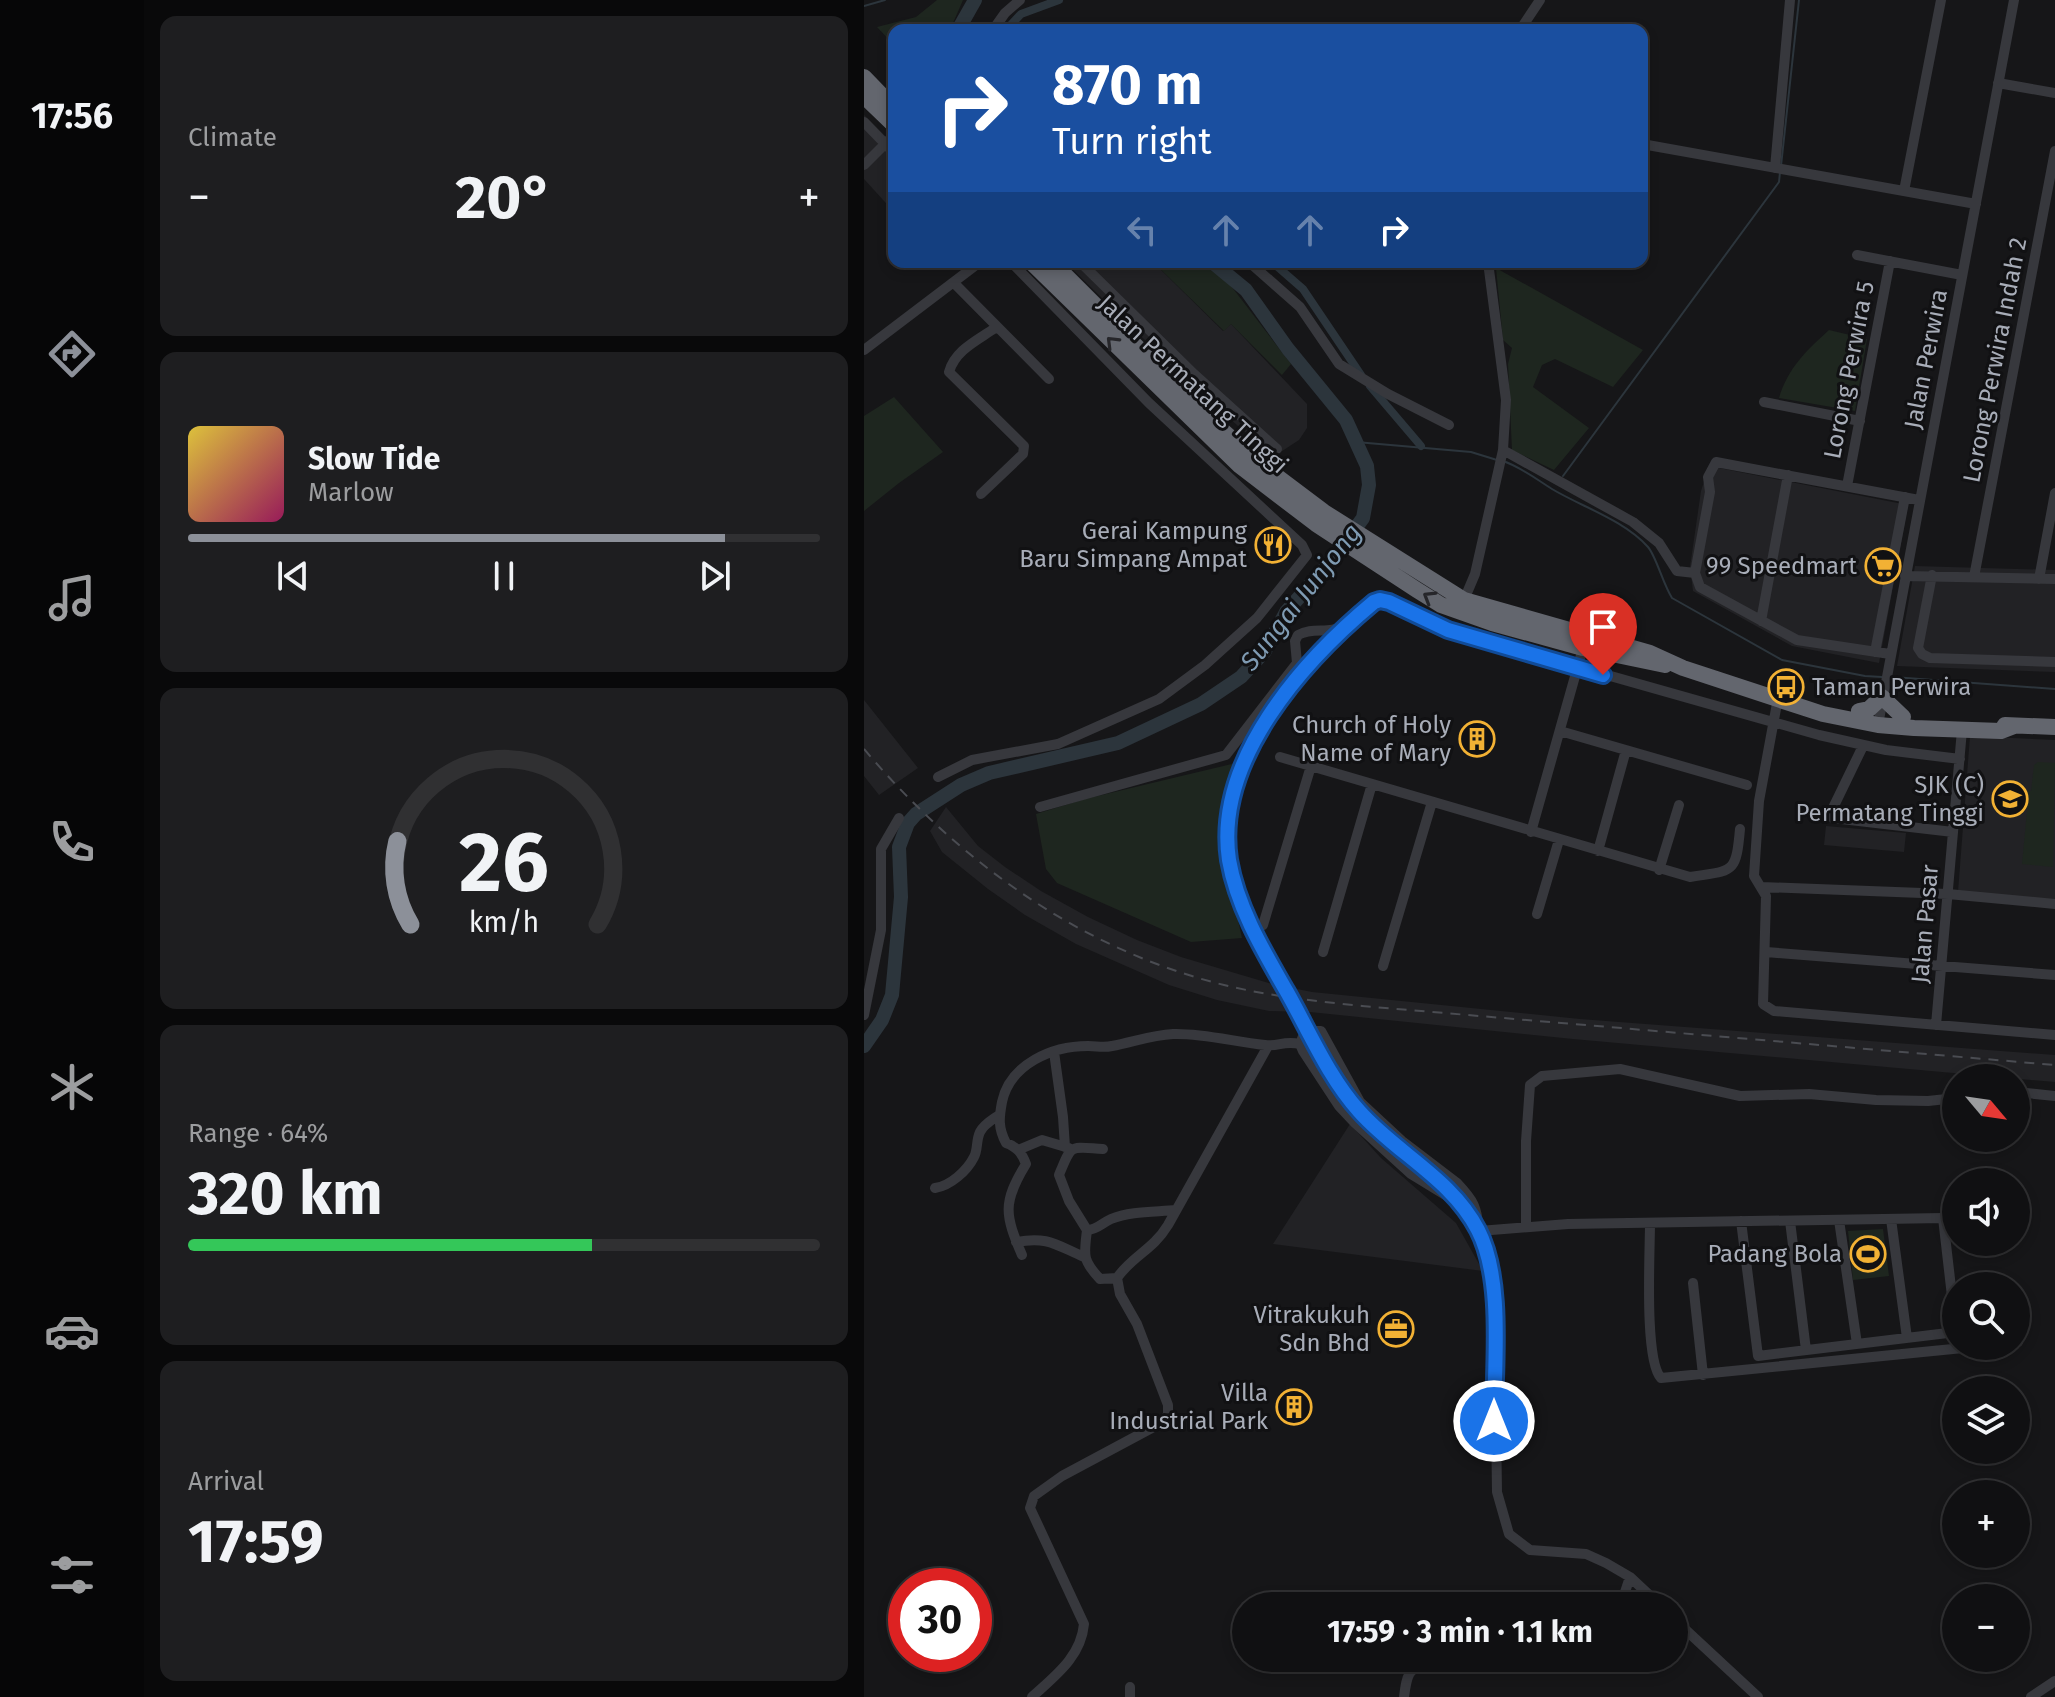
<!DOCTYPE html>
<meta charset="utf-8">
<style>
body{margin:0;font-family:"Fira Sans",sans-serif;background:#1e1e20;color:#f1f3f6;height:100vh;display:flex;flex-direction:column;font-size:30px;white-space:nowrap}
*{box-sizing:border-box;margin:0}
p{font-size:26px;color:#9c9d9f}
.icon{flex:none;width:44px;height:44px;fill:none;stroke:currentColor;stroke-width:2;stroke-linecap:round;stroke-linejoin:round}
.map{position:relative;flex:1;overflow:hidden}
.details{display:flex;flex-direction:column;gap:16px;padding:16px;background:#09090a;width:720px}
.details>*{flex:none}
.guide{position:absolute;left:24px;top:24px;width:760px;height:244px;border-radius:16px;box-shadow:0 4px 12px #0003,0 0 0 2px #303032;background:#1a4fa0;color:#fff;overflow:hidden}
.needle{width:52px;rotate:119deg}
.fabs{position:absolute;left:1078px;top:1064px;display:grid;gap:16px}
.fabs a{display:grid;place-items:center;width:88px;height:88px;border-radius:50%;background:#101012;box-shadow:0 4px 12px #0003,0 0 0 2px #303032;font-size:40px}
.speed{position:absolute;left:24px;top:1568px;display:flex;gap:16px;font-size:40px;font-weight:700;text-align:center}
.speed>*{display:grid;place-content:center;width:104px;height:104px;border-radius:50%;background:#101012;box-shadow:0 4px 12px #0003,0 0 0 2px #303032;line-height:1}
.speed .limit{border:12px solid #d22;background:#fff;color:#111}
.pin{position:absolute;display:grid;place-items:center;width:68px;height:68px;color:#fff;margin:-82px -34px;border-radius:50% 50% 50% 0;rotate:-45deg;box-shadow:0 0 8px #0007}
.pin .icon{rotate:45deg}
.me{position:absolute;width:88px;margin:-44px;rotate:0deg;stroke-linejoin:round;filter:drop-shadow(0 0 6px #0008)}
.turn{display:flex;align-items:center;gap:28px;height:168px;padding:0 32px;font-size:36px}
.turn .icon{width:104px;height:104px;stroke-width:2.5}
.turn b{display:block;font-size:56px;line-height:68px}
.lanes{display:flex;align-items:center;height:76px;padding:0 32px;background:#0003;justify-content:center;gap:40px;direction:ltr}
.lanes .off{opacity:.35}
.big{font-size:60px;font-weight:700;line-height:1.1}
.details .tile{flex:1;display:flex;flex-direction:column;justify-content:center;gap:12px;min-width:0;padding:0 28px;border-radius:16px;background:#1e1e20}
.details .dial{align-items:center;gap:0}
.dial svg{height:208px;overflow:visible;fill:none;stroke:#303032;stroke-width:7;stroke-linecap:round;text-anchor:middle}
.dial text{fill:#f1f3f6;stroke:none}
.song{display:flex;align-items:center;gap:24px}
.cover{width:96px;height:96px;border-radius:12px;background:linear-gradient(135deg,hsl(50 70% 55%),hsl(330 70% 35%))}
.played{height:8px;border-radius:4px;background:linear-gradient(90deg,#8c9099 85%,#303032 85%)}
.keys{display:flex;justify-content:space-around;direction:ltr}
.heat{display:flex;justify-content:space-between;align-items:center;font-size:44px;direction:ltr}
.charge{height:12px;border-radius:6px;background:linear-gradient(90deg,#34c759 64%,#303032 0)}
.trip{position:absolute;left:368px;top:1592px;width:456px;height:80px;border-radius:40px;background:#101012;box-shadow:0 4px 12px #0003,0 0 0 2px #303032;font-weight:700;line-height:80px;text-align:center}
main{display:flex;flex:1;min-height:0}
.tab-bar{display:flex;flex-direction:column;width:144px;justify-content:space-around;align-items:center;background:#060607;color:#9c9d9f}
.tab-bar .icon{width:56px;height:56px}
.tab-bar .on{color:#8c9099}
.tab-bar b{font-size:36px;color:#f1f3f6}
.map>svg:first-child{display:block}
</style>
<main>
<nav class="tab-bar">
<b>17:56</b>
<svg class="icon on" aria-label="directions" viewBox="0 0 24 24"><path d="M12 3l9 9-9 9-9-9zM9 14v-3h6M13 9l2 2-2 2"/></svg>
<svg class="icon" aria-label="music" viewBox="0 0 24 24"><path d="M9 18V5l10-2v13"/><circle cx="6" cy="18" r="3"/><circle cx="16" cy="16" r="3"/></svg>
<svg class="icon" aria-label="phone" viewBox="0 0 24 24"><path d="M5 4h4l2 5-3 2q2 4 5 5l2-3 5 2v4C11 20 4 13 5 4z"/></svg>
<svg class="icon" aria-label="climate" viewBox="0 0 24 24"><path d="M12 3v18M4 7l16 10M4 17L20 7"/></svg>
<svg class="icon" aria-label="car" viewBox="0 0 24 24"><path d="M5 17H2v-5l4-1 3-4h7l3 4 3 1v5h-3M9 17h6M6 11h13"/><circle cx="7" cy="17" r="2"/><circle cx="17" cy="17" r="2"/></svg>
<svg class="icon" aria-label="filters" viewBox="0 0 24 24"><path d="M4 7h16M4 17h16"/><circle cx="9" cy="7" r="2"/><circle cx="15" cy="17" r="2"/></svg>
</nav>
<section class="details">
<div class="tile"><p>Climate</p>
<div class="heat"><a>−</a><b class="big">20°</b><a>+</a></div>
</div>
<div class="tile">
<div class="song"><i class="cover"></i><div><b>Slow Tide</b><p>Marlow</p></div></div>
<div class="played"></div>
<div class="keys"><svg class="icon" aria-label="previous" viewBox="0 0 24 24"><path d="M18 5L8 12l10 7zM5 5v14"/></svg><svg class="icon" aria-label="pause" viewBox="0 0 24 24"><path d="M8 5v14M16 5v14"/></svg><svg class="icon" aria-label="next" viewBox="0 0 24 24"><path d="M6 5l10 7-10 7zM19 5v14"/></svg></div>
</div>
<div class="tile dial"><svg viewBox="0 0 100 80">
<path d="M14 69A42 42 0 1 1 86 69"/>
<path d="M14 69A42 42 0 0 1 9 37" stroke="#8c9099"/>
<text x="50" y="56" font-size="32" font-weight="700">26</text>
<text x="50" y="72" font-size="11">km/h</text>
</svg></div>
<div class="tile"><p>Range · 64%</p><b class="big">320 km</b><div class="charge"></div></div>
<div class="tile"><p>Arrival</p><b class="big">17:59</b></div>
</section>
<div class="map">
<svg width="1191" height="1697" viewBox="0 0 1191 1697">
<rect width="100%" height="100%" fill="#161618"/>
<!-- built -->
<path fill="#222225" d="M 0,115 L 30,145 L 30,212 L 0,179 Z
M 201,262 L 289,262 L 359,331 L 367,324 L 443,404 L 443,428 L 435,440 L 409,457 L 322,380 Z
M 845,466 L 1044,505 L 1015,663 L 928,646 L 829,591 L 826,567 L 837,491 Z
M 1051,566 L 1191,570 L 1191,672 L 1033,666 Z
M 0,700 L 54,768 L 15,795 L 0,776 Z
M 1106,736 L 1191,740 L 1191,901 L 1094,892 Z
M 82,807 L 114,846 L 141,867 L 177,891 L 224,917 L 273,940 L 317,957 L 408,984 L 448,992 L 716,1019 L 1191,1055 L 1191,1082 L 709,1039 L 446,1012 L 405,1011 L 353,1000 L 305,985 L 212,944 L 161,915 L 124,889 L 78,852 L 66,831 Z
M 962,826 L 1042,833 L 1040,852 L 960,845 Z
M 486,1124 L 517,1158 L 592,1223 L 619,1271 L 409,1244 Z"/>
<!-- green -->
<path fill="#1e261f" d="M 73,0 L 99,0 L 86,30 L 30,30 L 30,45 L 13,27 L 52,17 Z
M 289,262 L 335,262 L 364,282 L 427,364 L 418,375 L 367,324 L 360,331 Z
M 632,268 L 779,350 L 749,387 L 691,359 L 678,365 L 669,387 L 725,428 L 690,470 L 648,450 L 644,364 L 648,348 L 639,340 Z
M 965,330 L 1003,339 L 991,411 L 915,398 C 924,368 942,351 965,330 Z
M 30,397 L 79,452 L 35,483 L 0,511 L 0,416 Z
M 1174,762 L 1191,763 L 1189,867 L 1158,864 L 1163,811 L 1165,809 L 1160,808 L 1160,805 L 1152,804 L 1153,789 L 1167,791 L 1170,765 Z
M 372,763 C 351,821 365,879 378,938 L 327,942 L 193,883 L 182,869 L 172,814 L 221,799 Z
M 1019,1229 L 1025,1276 L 989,1280 L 984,1231 Z"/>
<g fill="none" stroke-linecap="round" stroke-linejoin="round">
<!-- stream -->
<path stroke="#2c353c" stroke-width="2" d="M 0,6 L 21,0
M 917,166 L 935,0
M 492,442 L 607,452 L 633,460
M 639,461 C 657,467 672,479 688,489 C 718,507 760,520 784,547 C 792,556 799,584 808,598 L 918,660 L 1001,676 L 1018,677
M 699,476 L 915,182 L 916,172
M 1029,677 L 1191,689"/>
<!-- canal -->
<path stroke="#2c353c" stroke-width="8" d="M 142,30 L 157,14 L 195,0
M 408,262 L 439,289 L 497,375
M 506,386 L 557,446"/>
<!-- river -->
<path stroke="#2c353c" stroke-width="14" d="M 94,30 L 111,0
M 0,1046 L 18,1020 L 28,995 L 37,897 L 35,847 L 44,823 L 52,814 L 97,785 L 125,773 L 254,743 L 337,704 L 377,677 L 401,651 L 422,612 L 469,559 L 499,518 L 505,485 L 503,466 L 482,420 L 424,349 L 382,290 L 348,262"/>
<!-- minor -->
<path stroke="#37383d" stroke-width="10" d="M 129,30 L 141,13 L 156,0
M 656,30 L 676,0
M 1134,83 L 1191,93
M 0,122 L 30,153
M 778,144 L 1112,204
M 0,165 L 30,135
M 911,168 L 926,0
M 1040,191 L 1077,0
M 993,255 L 1098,275
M 216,262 L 330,374 L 413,449
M 385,262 L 436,307 L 475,364 L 524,394 L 585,425
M 90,283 L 185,379
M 0,350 L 116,262
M 900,402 L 996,421
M 639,450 L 769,522 L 795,543 L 813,571 L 831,573
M 983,486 L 1026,261
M 117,494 L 159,454 L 160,446 L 85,372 C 91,350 114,340 131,328
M 1068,575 L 1054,648 L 1058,654 L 1066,658 L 1191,662
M 1041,576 L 1191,579
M 1110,577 L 1191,151
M 1175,579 L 1191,493
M 600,600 L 611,574 L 639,450 L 642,400 L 624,262
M 897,621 L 924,475
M 1011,652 L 1041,497
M 1026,654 L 933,640 L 836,587 L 831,573 L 846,492 L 844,477 L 852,462 L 1055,500
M 914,698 L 895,801 L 890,876 L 902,896 L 899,1004 L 910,1011 L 1191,1035
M 1014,725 L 1150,0
M 696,731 L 883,785
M 999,746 L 968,810 L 969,818 L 1089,832
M 416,757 L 826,877 C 869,870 872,875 876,829
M 74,777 L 108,760 L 194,744 L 295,699 L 341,665 L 393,618 L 443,555 L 438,545 L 285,403 L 147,262
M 176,807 L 362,755 L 433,663 L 431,641 L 434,635 C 450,626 464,635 481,625
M 365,808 C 370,788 375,768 385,749 C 401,717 484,610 516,600 L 584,630 L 955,735 L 1022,750 L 1096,759
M 667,832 L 719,648
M 734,851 L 762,750
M 795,870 L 815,805
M 898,887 L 1084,894 L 1191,904
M 673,914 L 695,840
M 399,925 L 447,766
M 459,952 L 508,784
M 902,952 L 1191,975
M 519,966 L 568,802
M 0,1015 L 17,930 L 17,849 L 35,818
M 1072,1025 L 1098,730
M 190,1052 L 199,1117 L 201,1147
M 1152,1092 L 1191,1096
M 239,1149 C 205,1147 208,1143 195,1175 L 205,1201 L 223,1230 C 233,1230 238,1223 247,1219 C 266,1211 291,1212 312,1210
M 154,1150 L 178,1140 L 205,1148
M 71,1188 C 86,1186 103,1171 110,1157 C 114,1150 112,1140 116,1132 C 120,1124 128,1120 135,1115
M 1027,1219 L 1043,1338
M 975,1220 L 993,1344
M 877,1221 L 894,1356 L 1092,1332
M 926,1221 L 942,1350
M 786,1223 C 786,1252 780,1360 797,1378 L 1119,1346
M 662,1226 L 662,1141 L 666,1085 L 678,1076 L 756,1069 L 876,1096 L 945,1094 L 1012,1100 L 1064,1101 L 1092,1098
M 223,1230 C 220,1255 218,1260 236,1279 L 253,1278
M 615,1231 C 613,1207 610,1201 593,1183 L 538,1141 L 496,1102 L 457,1031 L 441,1031 L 436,1044 L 439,1051 L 475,1106 L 491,1123 L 547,1174 L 596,1204 L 615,1231 L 630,1282 L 633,1492 L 645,1534 L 666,1550 L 722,1554 L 742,1563 L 766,1577 L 797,1606
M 615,1231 L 704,1224 L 1079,1218 L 1092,1331
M 152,1242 C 184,1236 192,1245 220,1257
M 158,1255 C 141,1215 138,1203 162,1164 C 158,1153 153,1147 142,1143 C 134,1128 135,1118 138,1102 C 146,1064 188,1046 224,1046 C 233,1046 239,1048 248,1046 C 269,1042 288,1035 309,1034 C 340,1033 370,1042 401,1045 C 415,1047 419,1040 436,1044
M 829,1283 L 839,1375
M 1152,1343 L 1154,1342
M 761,1606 L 761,1592 L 766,1577
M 810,1619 L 894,1697
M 266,1687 L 266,1697
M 168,1697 C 191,1676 217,1657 220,1624 L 166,1508 L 170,1496 L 198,1476 L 297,1423 L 304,1414 L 304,1405 L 273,1324 L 256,1294 L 253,1278 C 268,1256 289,1250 304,1225 L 404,1046
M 540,1697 C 543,1673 544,1671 565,1658
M 1167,1697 L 1191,1681"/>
<!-- highway -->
<path stroke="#63666e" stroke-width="16" d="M 0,77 L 30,108
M 0,96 L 30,125
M 167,262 L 376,466 L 452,524 L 553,590 L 577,605 L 628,623 L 719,648 L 801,665
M 188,262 L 341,415 L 395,463 L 460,512 L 600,600 L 786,653 L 819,668 L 959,714 L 1014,725 L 1050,728 L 1137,731 L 1150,726
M 995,711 L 1005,709 L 1018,697 L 1039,717
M 1141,725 L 1191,727"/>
<!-- rail -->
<path stroke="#4a4c52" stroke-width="2" stroke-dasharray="10 8" stroke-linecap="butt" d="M 0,749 C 95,861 215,949 360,985 C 405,996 451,1001 498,1006 L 1191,1065"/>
<!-- minor-bridge -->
<path stroke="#37383d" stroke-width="10" d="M 365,808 C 365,826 363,846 366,863 C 379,920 410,970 438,1019 C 455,1049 471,1081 492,1108 C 521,1145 564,1169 596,1204"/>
</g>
<!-- one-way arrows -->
<defs><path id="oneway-chevron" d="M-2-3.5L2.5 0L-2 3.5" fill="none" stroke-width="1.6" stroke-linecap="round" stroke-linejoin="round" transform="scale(2)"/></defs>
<g stroke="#26262a">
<use href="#oneway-chevron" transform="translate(248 342) rotate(-135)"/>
<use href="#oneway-chevron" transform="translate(565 597) rotate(-149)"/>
</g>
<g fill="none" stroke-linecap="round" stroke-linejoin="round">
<defs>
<path id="route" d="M 630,1421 C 630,1365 640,1280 614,1230 C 588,1179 532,1153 495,1111 C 465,1078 445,1031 423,992 C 400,952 373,907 365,860 C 350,760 439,661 510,602 L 516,600 L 525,602 L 584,630 L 739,675"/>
</defs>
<!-- route casing -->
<use href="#route" stroke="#114b97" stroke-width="20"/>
<!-- route -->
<use href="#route" stroke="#1a73e8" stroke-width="14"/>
</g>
<!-- icons -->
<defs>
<symbol id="restaurant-ring" viewBox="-11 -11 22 22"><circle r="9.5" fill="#111113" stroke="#f2b134" stroke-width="1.5"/><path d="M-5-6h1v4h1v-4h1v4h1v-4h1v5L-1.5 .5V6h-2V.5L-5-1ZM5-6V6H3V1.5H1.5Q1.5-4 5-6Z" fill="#f2b134"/></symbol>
<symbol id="supermarket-ring" viewBox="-11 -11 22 22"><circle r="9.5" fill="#111113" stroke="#f2b134" stroke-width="1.5"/><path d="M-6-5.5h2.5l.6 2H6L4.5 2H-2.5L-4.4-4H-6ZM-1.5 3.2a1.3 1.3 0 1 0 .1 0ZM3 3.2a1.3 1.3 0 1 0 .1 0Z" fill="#f2b134"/></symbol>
<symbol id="bus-ring" viewBox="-11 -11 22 22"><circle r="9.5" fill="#111113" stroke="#f2b134" stroke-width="1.5"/><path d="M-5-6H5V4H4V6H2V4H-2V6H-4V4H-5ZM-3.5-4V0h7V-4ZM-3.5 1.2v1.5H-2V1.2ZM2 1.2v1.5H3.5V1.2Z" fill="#f2b134"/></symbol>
<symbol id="building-ring" viewBox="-11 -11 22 22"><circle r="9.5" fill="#111113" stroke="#f2b134" stroke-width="1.5"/><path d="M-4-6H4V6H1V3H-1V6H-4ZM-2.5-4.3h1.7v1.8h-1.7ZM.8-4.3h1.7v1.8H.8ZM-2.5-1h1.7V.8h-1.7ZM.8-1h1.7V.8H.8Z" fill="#f2b134"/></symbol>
<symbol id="school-ring" viewBox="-11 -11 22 22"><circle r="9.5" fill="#111113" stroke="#f2b134" stroke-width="1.5"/><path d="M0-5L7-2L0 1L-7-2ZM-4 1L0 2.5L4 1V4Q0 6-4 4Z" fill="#f2b134"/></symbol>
<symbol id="stadium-ring" viewBox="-11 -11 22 22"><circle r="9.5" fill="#111113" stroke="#f2b134" stroke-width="1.5"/><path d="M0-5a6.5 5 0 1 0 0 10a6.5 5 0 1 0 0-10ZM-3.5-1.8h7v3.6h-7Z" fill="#f2b134"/></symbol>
<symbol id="office-ring" viewBox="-11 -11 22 22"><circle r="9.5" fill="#111113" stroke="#f2b134" stroke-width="1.5"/><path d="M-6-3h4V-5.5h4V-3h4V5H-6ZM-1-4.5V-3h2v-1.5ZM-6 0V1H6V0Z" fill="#f2b134"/></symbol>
</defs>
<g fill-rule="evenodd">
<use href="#restaurant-ring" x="389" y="525" width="40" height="40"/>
<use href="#supermarket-ring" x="999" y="546" width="40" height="40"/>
<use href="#bus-ring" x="902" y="667" width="40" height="40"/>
<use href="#building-ring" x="593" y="719" width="40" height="40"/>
<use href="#school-ring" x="1126" y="779" width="40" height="40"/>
<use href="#stadium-ring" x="984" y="1234" width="40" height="40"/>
<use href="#office-ring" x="512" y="1309" width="40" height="40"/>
<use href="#building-ring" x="410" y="1387" width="40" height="40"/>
</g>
<g text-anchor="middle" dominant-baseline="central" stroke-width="6" stroke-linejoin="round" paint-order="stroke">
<!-- street labels -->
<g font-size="24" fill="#a8adb8" stroke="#111113">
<text transform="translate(1062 359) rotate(-79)">Jalan Perwira</text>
<text transform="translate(1131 360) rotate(-79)">Lorong Perwira Indah 2</text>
<text transform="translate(985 370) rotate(-79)">Lorong Perwira 5</text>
<text transform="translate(329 384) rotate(43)">Jalan Permatang Tinggi</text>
<text transform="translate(1061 924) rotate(-85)">Jalan Pasar</text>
</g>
<!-- poi labels -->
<g font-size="24" fill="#a8adb8" stroke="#111113" text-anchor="end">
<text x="383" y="531">Gerai Kampung<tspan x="383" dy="28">Baru Simpang Ampat</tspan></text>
<text x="993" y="566">99 Speedmart</text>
<text x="948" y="687" text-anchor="start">Taman Perwira</text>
<text x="587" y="725">Church of Holy<tspan x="587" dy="28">Name of Mary</tspan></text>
<text x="1120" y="785">SJK (C)<tspan x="1120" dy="28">Permatang Tinggi</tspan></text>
<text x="978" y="1254">Padang Bola</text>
<text x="506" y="1315">Vitrakukuh<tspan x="506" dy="28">Sdn Bhd</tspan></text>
<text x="404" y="1393">Villa<tspan x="404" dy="28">Industrial Park</tspan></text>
</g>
<!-- water labels -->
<g font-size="26" font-style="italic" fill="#7f9bb3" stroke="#111113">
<text transform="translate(437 597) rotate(-52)">Sungai Junjong</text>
</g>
</g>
</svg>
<div class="fabs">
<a><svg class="needle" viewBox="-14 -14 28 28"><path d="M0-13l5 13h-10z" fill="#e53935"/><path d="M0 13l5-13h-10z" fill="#9c9d9f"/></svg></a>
<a><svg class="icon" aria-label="sound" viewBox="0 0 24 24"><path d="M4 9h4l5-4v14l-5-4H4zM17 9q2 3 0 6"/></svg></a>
<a><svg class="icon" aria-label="search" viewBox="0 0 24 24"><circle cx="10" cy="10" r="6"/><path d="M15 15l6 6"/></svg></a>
<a><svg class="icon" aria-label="layers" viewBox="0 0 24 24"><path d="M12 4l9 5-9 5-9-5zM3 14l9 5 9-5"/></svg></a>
<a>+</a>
<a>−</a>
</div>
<div class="speed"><div class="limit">30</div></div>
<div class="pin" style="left:739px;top:675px;background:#d93025"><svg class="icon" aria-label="arrive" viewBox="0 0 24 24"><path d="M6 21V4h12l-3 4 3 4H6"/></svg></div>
<svg class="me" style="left:630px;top:1421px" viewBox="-20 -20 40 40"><circle r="17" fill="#1a73e8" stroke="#fff" stroke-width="3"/><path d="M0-11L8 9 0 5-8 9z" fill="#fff"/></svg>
<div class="trip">17:59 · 3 min · 1.1 km</div>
<div class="guide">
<div class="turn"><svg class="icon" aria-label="right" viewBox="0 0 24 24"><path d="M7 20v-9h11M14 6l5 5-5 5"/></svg><div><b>870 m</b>Turn right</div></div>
<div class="lanes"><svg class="icon off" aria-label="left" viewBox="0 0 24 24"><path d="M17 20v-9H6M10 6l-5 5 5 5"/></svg><svg class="icon off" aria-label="ahead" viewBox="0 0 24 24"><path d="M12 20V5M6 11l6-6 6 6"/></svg><svg class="icon off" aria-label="ahead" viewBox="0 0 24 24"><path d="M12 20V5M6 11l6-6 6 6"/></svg><svg class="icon" aria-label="right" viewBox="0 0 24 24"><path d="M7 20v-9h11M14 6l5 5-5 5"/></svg></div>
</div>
</div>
</main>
